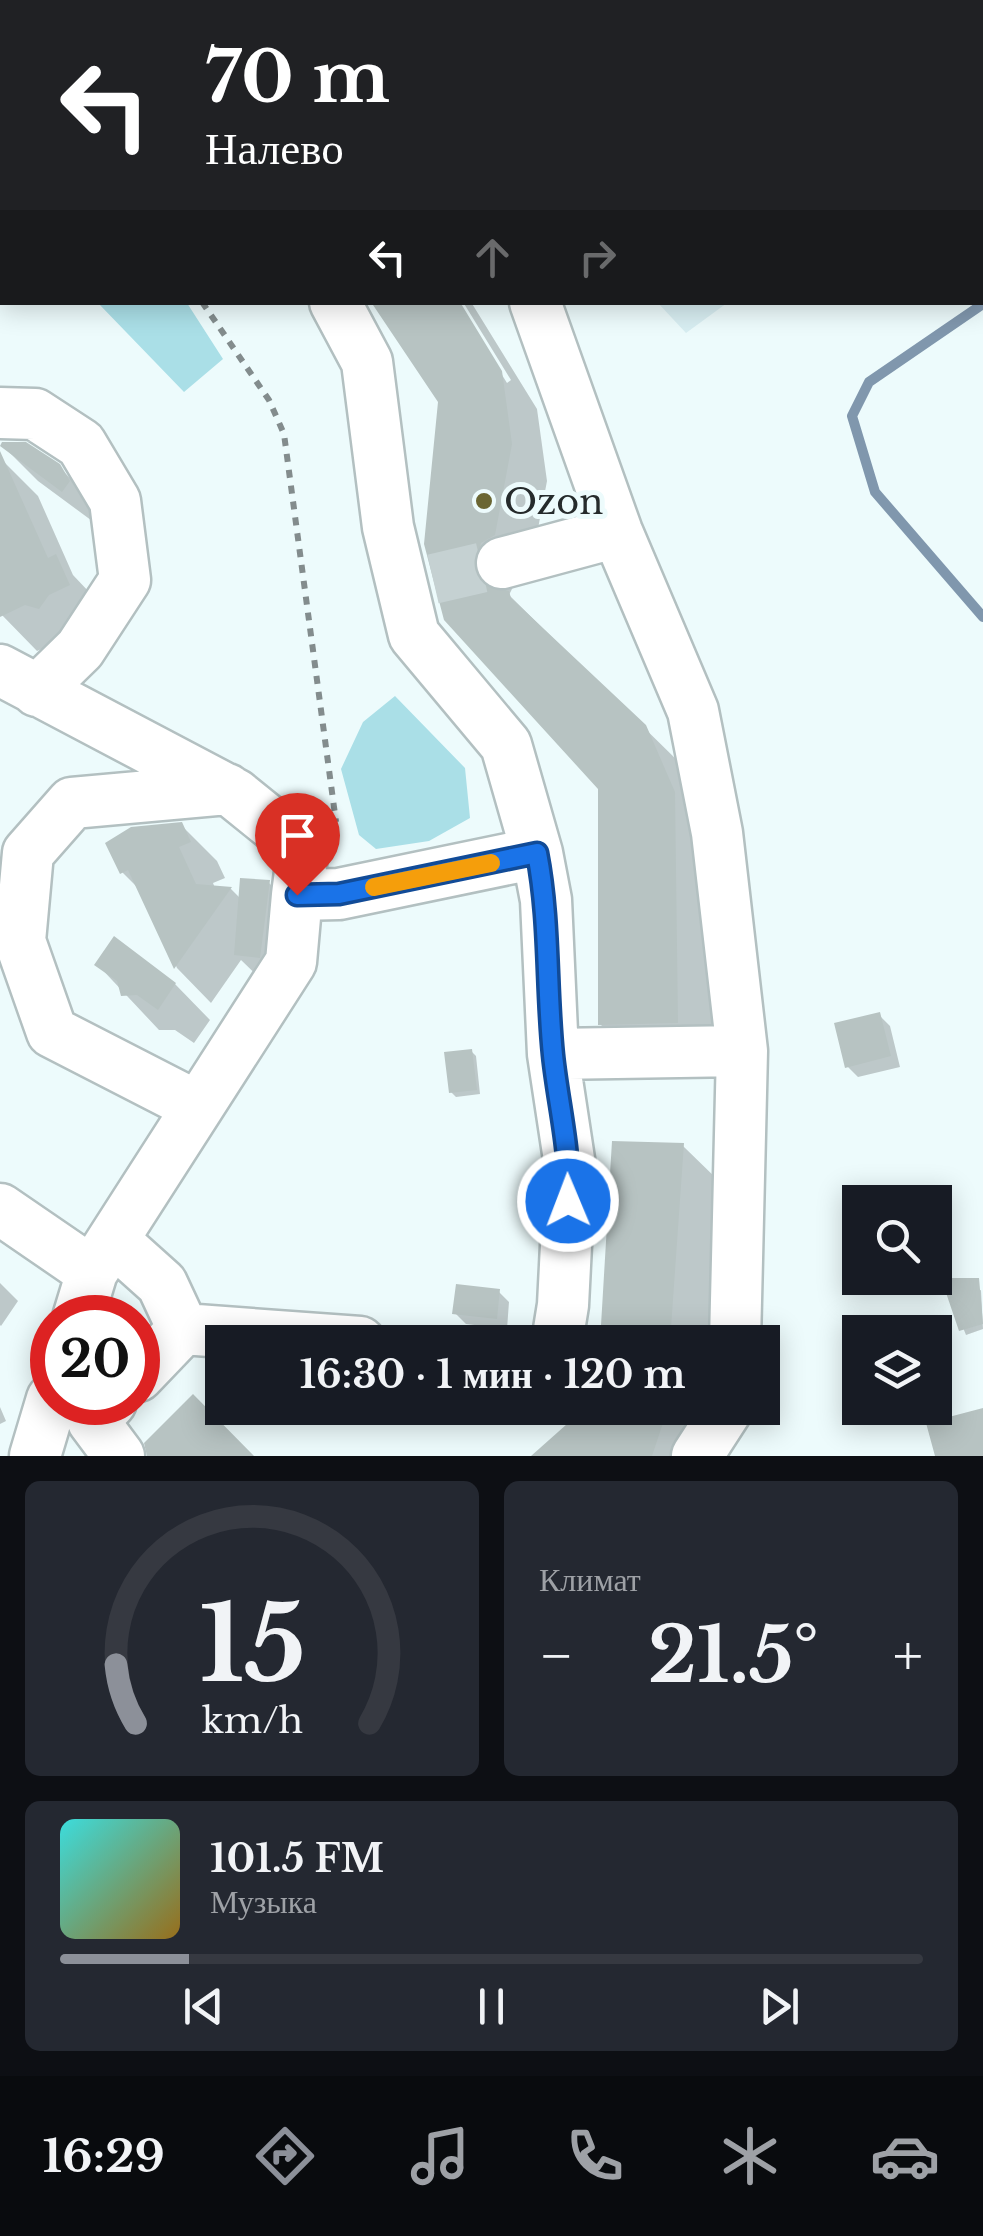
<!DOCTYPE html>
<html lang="ru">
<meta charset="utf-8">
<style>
body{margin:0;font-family:"Libre Baskerville",serif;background:#242831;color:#f1f3f6;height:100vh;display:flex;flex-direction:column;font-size:38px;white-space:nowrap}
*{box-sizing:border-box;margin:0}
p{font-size:32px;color:#9ea1a6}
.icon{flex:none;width:55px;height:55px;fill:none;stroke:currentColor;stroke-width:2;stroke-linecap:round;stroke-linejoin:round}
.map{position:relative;height:1456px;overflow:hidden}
.details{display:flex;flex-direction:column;gap:25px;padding:25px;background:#0d0f14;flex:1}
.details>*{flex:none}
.banner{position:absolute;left:0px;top:0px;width:985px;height:305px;box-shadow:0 5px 25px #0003;background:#202124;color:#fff;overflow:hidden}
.tools{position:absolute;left:842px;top:1185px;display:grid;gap:20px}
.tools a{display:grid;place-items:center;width:110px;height:110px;border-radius:0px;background:#171b24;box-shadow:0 5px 25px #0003;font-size:50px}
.speed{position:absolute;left:30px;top:1295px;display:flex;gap:20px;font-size:50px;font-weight:700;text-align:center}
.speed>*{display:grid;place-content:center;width:130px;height:130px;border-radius:50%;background:#171b24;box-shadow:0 5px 25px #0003;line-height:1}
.speed .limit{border:15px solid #d22;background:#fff;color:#111}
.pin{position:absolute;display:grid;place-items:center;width:85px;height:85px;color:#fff;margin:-102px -42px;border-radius:50% 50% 50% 0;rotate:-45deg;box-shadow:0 0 10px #0007}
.pin .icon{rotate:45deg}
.me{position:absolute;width:110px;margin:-55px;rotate:359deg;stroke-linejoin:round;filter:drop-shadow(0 0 8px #0008)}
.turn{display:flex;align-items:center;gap:35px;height:210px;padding:0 40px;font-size:45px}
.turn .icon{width:130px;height:130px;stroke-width:2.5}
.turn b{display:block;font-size:70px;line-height:85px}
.lanes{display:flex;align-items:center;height:95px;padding:0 40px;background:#0003;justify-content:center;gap:50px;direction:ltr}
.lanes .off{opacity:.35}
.big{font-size:75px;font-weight:800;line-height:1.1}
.details .card{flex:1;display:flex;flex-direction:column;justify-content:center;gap:15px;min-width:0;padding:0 35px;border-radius:15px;background:#242831}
.details .dial{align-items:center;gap:0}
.dial svg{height:260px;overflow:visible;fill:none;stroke:#363941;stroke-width:7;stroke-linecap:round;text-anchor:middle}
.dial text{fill:#f1f3f6;stroke:none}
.song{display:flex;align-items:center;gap:30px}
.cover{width:120px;height:120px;border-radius:15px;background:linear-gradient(135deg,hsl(180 70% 55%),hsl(40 70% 35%))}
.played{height:10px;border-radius:5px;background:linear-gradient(90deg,#8c9099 15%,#363941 15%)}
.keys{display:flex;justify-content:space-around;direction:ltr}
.heat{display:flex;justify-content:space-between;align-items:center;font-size:55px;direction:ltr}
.details .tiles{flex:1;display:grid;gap:25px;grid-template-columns:1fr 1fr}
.card:last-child{grid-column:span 2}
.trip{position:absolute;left:205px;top:1325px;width:575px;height:100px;border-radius:0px;background:#171b24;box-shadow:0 5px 25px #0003;font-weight:800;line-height:100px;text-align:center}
.menu{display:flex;height:160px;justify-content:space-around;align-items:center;background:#090b0e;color:#9ea1a6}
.menu .icon{width:70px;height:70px}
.menu .active{color:#8c9099}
.menu b{font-size:45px;color:#f1f3f6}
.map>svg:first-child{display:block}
</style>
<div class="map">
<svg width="983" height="1456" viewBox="0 0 983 1456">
<rect width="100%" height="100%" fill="#edfbfc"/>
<!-- built -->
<path fill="#d8eef2" d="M 383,0 L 873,0 L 874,2 L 385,2 Z
M 658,303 L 727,303 L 686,333 Z"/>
<!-- green -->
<path fill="#aadfe7" d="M 98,303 L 187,303 L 223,359 L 184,392 Z
M 395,696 L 465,768 L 470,818 L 429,841 L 376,849 L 359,835 L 341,769 L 363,722 Z"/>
<!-- shadow -->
<path fill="#0003" d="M 0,0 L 269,0 L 2,2 L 2,51 Z
M 446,0 L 812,0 L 808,2 Z
M 457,302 L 507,383 L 511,380 L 463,302 L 471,302 L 537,409 L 547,481 L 530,571 L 518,577 L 509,595 L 681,764 L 709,829 L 713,1058 L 636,1059 L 600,1024 L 600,788 L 426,544 Z
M 3,446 L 58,466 L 95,503 L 99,526 L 38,481 Z
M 3,461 L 38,496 L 73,575 L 91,594 L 62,640 L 37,651 L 0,613 Z
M 181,825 L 217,861 L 225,878 L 213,883 L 215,888 L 231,889 L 241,899 L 269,883 L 304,918 L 272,990 L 241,960 L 211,1003 L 177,968 L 141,891 L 122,872 Z
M 97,964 L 175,984 L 210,1020 L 194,1043 L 175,1030 L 159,1030 Z
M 879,1015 L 890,1026 L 900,1067 L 858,1077 L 847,1066 Z
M 472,1052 L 476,1056 L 480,1094 L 456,1097 L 451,1092 Z
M 615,1143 L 683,1146 L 719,1181 L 707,1342 L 602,1342 Z
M 875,1278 L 922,1278 L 885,1289 Z
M 0,1283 L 18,1301 L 1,1326 L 0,1325 Z
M 981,1290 L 983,1329 L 966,1335 L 952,1300 Z
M 499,1292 L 509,1302 L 507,1329 L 466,1324 L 455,1313 Z
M 0,1407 L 6,1421 L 0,1424 Z
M 589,1408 L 702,1408 L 699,1456 L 535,1456 Z"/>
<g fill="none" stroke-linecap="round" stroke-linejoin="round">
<!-- stream -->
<path stroke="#8097ad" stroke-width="10" d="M 896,0 L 897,2
M 982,145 L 983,146
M 983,304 L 869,382 L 852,416 L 875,492 L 983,617"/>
</g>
<!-- building -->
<path fill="#b7c3c2" d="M 371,302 L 460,302 L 502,371 L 512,444 L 495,535 L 481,543 L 474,570 L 482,584 L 509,591 L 511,598 L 646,725 L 675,792 L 678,1023 L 598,1025 L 598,789 L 444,620 L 424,544 L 438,402 Z
M 2,442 L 26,442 L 60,464 L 70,481 L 62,492 L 0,446 Z
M 0,451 L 48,558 L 56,554 L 70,585 L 49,595 L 39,609 L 25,605 L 0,617 Z
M 182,822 L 191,842 L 179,847 L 196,884 L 232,887 L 174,969 L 128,870 L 120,874 L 105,843 L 131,827 Z
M 240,878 L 270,880 L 260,958 L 234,955 Z
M 114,936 L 176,983 L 158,1010 L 137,995 L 121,996 L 117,981 L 94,965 Z
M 880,1012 L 891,1056 L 845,1068 L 834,1023 Z
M 472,1049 L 477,1090 L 449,1093 L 444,1052 Z
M 612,1141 L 684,1143 L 670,1342 L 600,1342 Z
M 941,1278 L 979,1278 L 983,1324 L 959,1331 Z
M 456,1284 L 500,1289 L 497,1319 L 452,1314 Z
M 193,1394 L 254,1456 L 147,1456 L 144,1443 Z
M 585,1408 L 668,1408 L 652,1456 L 531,1456 Z
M 983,1408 L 983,1456 L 935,1456 L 926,1423 Z"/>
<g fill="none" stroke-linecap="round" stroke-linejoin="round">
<!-- minor-tunnel -->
<path stroke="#c5d1d2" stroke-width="50" stroke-dasharray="50 25" stroke-linecap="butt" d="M 433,579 L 502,563"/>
<defs>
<path id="minor" d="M 277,0 L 279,2
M 0,65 L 2,67
M 335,302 L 367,362 L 388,527 L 414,635 L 506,745 L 537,853 L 546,900 L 553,1054 L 570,1166 L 563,1305 L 557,1342
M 535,302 L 617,532 L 693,711 L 717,833 L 742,1051 L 735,1342
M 0,413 L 35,414 L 81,444 L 115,501 L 125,580 L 80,649 L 37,691
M 502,563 L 617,532
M 0,670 L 235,794 L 303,849 L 297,895
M 553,1054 L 742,1051
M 198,1107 L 52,1032 L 20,941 L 28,853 L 72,803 L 227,789
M 0,1209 L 92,1272
M 113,1240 L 162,1284 L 183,1329
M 78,1318 L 92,1272 L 291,962 L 297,895 L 339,894 L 537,853
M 138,1376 L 183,1329 L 360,1342
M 111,1402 L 93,1421 L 119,1456
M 35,1456 L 52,1399
M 697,1456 L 728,1408"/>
</defs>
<!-- minor casing -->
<use href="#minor" stroke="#b3c0c1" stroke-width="55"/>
<!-- path -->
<path stroke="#838c8d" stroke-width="6" stroke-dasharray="8 8" stroke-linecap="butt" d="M 202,302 L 269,400 L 284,434 L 336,822"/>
<!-- minor -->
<use href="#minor" stroke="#fff" stroke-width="50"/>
</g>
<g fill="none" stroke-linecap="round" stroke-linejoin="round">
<defs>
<path id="route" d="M 297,895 L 339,894 L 537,853 C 550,920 546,987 553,1055 C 558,1104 571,1151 568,1201"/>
</defs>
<!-- route casing -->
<use href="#route" stroke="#114b97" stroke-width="25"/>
<!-- route -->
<use href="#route" stroke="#1a73e8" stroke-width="18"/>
<!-- slow -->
<path stroke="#f59e0b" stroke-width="18" d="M 374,887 L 491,863"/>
</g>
<!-- markers -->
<circle fill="#6a6633" stroke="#edfbfc" stroke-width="4" cx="484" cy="501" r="10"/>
<g text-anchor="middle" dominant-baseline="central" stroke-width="10" stroke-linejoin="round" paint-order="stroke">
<!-- poi labels -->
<g font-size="35" fill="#252a2b" stroke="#edfbfc" text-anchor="start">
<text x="504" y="501">Ozon</text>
</g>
</g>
</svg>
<div class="tools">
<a><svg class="icon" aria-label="search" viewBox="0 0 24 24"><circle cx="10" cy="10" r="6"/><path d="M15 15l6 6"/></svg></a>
<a><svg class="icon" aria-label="layers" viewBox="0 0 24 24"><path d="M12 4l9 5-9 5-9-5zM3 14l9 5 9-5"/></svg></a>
</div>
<div class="speed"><div class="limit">20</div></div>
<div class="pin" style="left:297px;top:895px;background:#d93025"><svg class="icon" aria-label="arrive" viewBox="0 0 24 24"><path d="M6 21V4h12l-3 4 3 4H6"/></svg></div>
<svg class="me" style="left:568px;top:1201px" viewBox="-20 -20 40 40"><circle r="17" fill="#1a73e8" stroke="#fff" stroke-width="3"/><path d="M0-11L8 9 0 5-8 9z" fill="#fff"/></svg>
<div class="trip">16:30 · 1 мин · 120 m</div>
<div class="banner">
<div class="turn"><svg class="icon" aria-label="left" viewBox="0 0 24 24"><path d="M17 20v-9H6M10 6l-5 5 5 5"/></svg><div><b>70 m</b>Налево</div></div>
<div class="lanes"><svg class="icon" aria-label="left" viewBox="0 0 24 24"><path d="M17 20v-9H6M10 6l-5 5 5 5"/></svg><svg class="icon off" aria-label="ahead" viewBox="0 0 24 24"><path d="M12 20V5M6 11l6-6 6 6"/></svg><svg class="icon off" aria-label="right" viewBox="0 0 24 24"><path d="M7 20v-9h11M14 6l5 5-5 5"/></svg></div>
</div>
</div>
<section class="details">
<div class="tiles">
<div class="card dial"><svg viewBox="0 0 100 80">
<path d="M14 69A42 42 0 1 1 86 69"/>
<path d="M14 69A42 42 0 0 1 8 51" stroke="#8c9099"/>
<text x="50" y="56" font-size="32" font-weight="700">15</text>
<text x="50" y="72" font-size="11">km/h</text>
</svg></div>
<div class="card"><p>Климат</p>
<div class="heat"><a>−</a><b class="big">21.5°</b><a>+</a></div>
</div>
<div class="card">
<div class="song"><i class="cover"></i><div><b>101.5 FM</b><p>Музыка</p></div></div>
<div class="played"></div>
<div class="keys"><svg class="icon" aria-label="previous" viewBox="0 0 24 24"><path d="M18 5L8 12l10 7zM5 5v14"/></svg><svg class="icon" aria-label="pause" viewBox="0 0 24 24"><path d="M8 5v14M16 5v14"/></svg><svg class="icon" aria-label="next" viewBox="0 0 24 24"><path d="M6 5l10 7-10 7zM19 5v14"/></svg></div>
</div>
</div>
</section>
<nav class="menu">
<b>16:29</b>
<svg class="icon active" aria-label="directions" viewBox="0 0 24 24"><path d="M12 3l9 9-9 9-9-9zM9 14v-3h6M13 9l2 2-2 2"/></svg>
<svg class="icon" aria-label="music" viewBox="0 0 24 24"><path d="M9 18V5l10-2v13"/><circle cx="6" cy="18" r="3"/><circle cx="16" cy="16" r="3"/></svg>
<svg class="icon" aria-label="phone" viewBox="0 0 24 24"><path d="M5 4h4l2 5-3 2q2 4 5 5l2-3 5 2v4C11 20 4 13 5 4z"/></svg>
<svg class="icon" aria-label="climate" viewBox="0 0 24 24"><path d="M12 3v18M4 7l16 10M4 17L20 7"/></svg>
<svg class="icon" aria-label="car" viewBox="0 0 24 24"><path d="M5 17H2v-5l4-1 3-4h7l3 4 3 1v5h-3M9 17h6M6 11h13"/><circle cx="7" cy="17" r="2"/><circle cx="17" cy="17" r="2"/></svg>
</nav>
